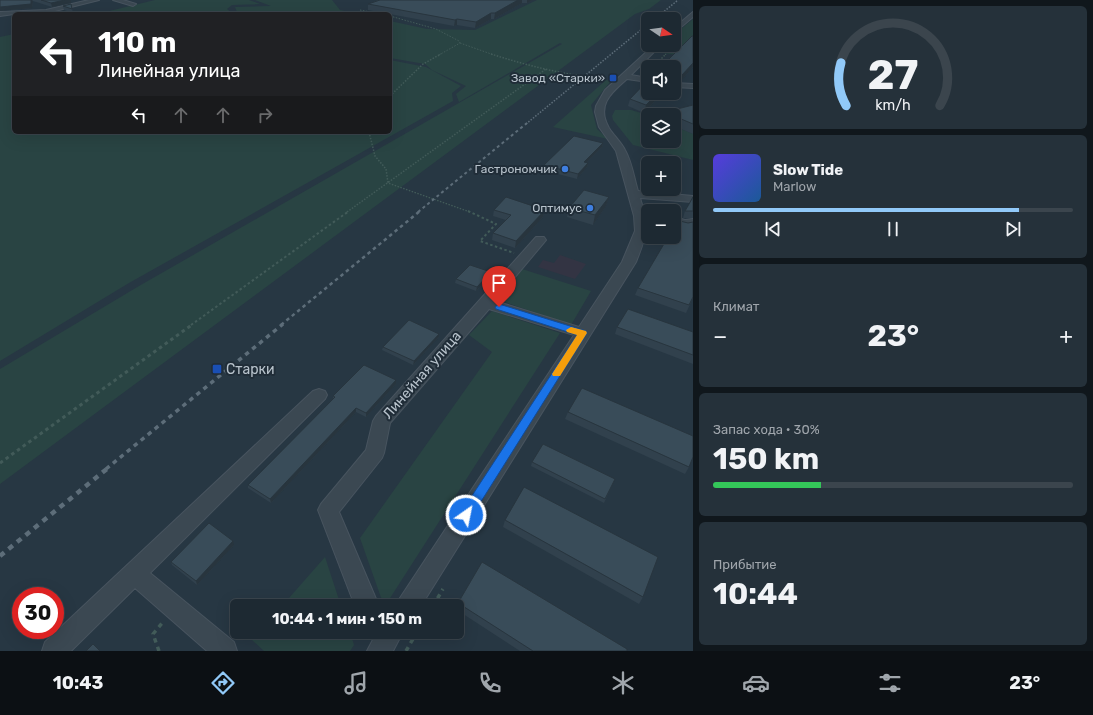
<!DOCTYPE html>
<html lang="ru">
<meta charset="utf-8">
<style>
body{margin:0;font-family:Rubik,sans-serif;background:#25313a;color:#f1f3f6;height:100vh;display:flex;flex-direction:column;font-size:15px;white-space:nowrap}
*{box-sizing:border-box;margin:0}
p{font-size:13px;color:#a0a6ac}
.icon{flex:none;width:22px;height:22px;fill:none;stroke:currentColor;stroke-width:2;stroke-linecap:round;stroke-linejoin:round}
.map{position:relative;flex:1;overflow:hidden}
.panel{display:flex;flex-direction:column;gap:6px;padding:6px;background:#10171c;width:400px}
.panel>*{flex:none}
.guide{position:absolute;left:12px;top:12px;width:380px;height:122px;border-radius:6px;box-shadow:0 4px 16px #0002,0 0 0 1px #3b454d;background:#202124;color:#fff;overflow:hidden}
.needle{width:26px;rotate:103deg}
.buttons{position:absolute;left:641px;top:12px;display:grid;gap:8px}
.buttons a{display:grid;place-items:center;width:40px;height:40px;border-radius:6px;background:#1d2932;box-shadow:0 4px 16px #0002,0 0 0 1px #3b454d;font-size:20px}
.speed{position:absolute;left:12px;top:587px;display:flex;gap:8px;font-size:20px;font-weight:700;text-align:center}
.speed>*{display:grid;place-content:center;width:52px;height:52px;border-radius:50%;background:#1d2932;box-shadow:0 4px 16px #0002,0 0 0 1px #3b454d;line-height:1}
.speed .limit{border:6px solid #d22;background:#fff;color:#111}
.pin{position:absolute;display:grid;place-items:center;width:34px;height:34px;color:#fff;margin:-41px -17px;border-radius:50% 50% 50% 0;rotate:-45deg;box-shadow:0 0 4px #0007}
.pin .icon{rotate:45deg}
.me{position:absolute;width:44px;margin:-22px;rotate:33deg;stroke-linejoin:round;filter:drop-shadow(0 0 3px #0008)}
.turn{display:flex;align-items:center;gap:14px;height:84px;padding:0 20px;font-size:18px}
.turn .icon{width:52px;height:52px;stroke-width:2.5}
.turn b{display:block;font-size:28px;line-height:34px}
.lanes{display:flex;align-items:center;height:38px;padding:0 20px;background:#0003;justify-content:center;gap:20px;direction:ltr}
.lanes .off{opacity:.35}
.big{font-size:30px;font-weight:700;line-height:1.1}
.panel .widget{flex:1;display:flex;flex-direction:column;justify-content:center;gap:6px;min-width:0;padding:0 14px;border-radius:6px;background:#25313a}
.panel .dial{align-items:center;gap:0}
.dial svg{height:104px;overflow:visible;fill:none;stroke:#3b454d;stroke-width:7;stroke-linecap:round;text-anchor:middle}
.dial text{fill:#f1f3f6;stroke:none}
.song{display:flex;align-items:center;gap:12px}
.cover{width:48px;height:48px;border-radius:6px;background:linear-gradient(135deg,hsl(250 70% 55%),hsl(210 70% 35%))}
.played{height:4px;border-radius:2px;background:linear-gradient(90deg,#91c9f8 85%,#3b454d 85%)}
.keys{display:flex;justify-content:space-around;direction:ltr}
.heat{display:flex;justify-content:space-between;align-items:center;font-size:22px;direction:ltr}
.charge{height:6px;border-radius:3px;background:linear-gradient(90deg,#34c759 30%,#3b454d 0)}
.trip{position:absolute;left:230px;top:599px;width:234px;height:40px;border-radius:6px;background:#1d2932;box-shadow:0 4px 16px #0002,0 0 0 1px #3b454d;font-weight:700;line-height:40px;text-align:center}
.menu{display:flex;height:64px;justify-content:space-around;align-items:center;background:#0c1014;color:#a0a6ac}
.menu .icon{width:28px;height:28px}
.menu .active{color:#91c9f8}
.menu b{font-size:18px;color:#f1f3f6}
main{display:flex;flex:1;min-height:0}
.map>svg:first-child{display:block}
</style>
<main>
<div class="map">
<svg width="693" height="651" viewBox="0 0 693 651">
<rect width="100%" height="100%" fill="#273743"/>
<!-- medical -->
<path fill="#333443" d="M 560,255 L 586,264 L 575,279 L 538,267 L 543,260 L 554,263 Z"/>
<!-- green -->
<path fill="#294443" d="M 155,0 L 249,0 L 260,4 L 232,5 L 227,9 L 233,14 L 97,14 Z
M 255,0 L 332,0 L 340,10 L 358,14 L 241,14 L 237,12 L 235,7 L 271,6 Z
M 537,0 L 661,0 L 649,9 L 635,14 L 0,484 L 0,369 L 139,286 L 562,44 L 560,43 L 459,102 L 456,94 L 466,86 L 432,70 L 425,64 L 390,58 L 390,21 L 427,29 L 475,30 Z
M 693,19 L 693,39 L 677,55 L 656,52 L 663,45 L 674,45 L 674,35 Z
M 14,34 L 14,132 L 390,132 L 390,60 L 426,67 L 461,86 L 452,93 L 453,101 L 129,283 L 0,361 L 0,37 Z
M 606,80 L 611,81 L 591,105 L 597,129 L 608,139 L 553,127 Z
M 615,110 L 631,110 L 648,115 L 648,141 L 674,141 L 674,126 L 693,134 L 693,160 L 633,145 L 613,120 L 612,116 Z
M 522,269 L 591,291 L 571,325 L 499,300 Z
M 492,311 L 560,333 L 385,606 L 384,606 L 360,538 L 492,352 L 469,335 Z
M 325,557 L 341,606 L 282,606 Z
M 259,632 L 350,632 L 354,645 L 350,651 L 264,651 L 252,640 Z"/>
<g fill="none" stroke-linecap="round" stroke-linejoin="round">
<defs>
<path id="minor" d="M 89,0 L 99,0 L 43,14 L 14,14 L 0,16 L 0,12 L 46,10 Z
M 113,0 L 123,0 L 136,4 L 133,6 Z
M 693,12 L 693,17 L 674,33 L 674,28 Z
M 654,45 L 661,45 L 631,75 L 648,78 L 648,82 L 627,79 C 611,93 596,105 609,128 C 614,136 621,142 625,150 C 632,162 634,178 638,191 L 693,196 L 693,202 L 640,198 C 650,228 647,234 636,262 L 421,606 L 396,606 L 400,598 L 574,335 L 489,309 L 390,423 L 384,453 L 382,458 L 339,512 L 379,606 L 355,606 L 318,510 L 321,504 L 366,450 L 373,421 L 376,416 L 536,237 L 544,237 L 546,240 L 495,301 L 579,327 L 622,262 L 635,231 L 634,216 L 616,151 L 599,127 L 595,112 L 596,106 L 605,90 Z
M 674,83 L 693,84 L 693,88 L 674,87 Z
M 674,217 L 685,220 L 693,219 L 693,227 L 685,228 L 674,225 Z
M 319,389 L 325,391 L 327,395 L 325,399 L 150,573 L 234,642 L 237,651 L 207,651 L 135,588 L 71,651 L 42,651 L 45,642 L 313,391 Z
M 377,632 L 403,632 L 393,651 L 367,651 Z"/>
</defs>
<!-- minor casing -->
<use href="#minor" stroke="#48545f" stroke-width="2"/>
<!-- path-far4 -->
<path stroke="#425b59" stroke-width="1" stroke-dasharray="1.5 1.5" stroke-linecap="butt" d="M 360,10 L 381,14
M 390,16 L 436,29 L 459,41 L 460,43 L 439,55
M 460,43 L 494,55
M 665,55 L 681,39"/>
<!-- path-far3 -->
<path stroke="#425b59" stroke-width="1.5" stroke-dasharray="1.5 1.5" stroke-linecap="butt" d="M 491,54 C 529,66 567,76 606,78
M 653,67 L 666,54
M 390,96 L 423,64 L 441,54
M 369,132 L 375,156 L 386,169 L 388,183 L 470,212
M 347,212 L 546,69"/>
<!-- path-far2 -->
<path stroke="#425b59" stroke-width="2" stroke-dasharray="2.5 2.5" stroke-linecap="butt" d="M 468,211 L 496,224 L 480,241 L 514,253
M 191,325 L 349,211"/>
<!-- path-far1 -->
<path stroke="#425b59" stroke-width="3" stroke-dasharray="3.5 3.5" stroke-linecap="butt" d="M 0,463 L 193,324"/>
<!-- path -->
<path stroke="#425b59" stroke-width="3.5" stroke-dasharray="4.5 4.5" stroke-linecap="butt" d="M 433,606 L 443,589
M 159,651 L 153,634 L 163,622
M 406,651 L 417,632"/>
<!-- minor -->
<use href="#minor" fill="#3b4852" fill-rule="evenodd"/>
<!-- rail-far4 -->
<path stroke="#5d6d79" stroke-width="1.5" stroke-dasharray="1.5 1.5" stroke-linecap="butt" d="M 655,19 L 678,0
M 526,124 L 648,24"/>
<!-- rail-far3 -->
<path stroke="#5d6d79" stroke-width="2" stroke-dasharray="3 3" stroke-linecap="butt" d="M 418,212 L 527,123"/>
<!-- rail-far2 -->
<path stroke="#5d6d79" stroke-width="2.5" stroke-dasharray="3.5 3.5" stroke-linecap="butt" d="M 281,325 L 420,211"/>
<!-- rail-far1 -->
<path stroke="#5d6d79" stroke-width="3.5" stroke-dasharray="4.5 4.5" stroke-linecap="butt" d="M 106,469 L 283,324"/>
<!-- rail -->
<path stroke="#5d6d79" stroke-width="4.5" stroke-dasharray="5.5 5.5" stroke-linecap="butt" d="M 0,556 L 108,468"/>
</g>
<!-- wall -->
<path fill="#31414d" d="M 0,0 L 71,0 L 71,3 L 52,7 L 33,1 L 32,8 L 0,11 Z
M 376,0 L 533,0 L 527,3 L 522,3 L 494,19 L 491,19 L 475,28 L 457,25 L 454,26 L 368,10 L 368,4 L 378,0 Z
M 71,4 L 73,13 L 64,10 L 63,6 Z
M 674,67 L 693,67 L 680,82 L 674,81 Z
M 648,93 L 662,93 L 644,113 L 628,106 L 630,99 Z
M 693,105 L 693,134 L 674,126 L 674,115 L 664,115 L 665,112 Z
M 603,143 L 602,147 L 586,163 L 588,163 L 587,167 L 577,179 L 543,170 L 544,165 Z
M 609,197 L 606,206 L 593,225 L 567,217 L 569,208 Z
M 693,197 L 693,218 L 683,218 L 685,211 Z
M 494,210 L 545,210 L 543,217 L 515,248 L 492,240 L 493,233 L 506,220 L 493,216 Z
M 688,223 L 693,298 L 686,313 L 635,295 L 638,288 L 678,225 Z
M 491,272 L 490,276 L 476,291 L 455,283 L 456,279 Z
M 617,327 L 693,332 L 693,364 L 615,334 Z
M 439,334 L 439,337 L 413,365 L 382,350 L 383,347 Z
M 396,380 L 396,384 L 366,417 L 356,412 L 271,503 L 248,488 L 248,485 L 333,399 L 333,396 Z
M 568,412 L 689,467 L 685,474 L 565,419 Z
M 532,462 L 615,479 L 604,503 L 531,466 Z
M 505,520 L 643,597 L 639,604 L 503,527 Z
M 234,545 L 197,585 L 172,565 L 171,562 Z
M 458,603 L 627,651 L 520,651 L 457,610 Z"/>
<!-- shaded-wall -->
<path fill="#28353e" d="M 31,0 L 32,0 L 33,1 L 32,8 L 0,11 L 0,7 Z
M 65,0 L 71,0 L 71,3 L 52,7 L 51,3 Z
M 518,0 L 522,0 L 522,3 L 494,19 L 495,13 Z
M 527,0 L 533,0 L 527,3 Z
M 491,13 L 491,19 L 475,28 L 476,22 Z
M 457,19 L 457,25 L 454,26 L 455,20 Z
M 693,63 L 693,67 L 680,82 L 682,75 Z
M 658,93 L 662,93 L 644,113 L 646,105 Z
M 603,143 L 602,147 L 583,166 L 584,162 Z
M 588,163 L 587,167 L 577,179 L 578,174 Z
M 609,197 L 606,206 L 593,225 L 595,215 Z
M 545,210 L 543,217 L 515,248 L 516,241 Z
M 491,272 L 490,276 L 476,291 L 477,287 Z
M 439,334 L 439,337 L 413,365 L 414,361 Z
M 396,380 L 396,384 L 366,417 L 366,413 Z
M 356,408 L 356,412 L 271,503 L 270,499 Z
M 233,541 L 234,545 L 197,585 L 196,581 Z"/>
<!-- building -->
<path fill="#394c59" stroke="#28353e" d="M 0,0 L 31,0 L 31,4 L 0,7 Z
M 41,0 L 65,0 L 51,3 Z
M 380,0 L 518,0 L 495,13 L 491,13 L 476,22 L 457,19 L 455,20 L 368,4 Z
M 71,4 L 72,9 L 63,6 Z
M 692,36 L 693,36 L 693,63 L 682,75 L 675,75 L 674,76 L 674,67 L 661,67 Z
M 648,80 L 648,93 L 658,93 L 646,105 L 630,99 Z
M 693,105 L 693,124 L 674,116 L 674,115 L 671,115 L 665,112 Z
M 574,136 L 603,143 L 584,162 L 588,163 L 578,174 L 544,165 Z
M 584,190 L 609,197 L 595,215 L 569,208 Z
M 506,197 L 545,210 L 516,241 L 493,233 L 511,215 L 494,210 Z
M 693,197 L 693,211 L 685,211 Z
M 680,221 L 688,223 L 693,222 L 693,297 L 689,305 L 638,288 L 668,237 L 674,237 L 674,227 L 676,224 L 678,225 Z
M 470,265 L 491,272 L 477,287 L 456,279 Z
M 628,309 L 693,332 L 693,355 L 617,327 Z
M 409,320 L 439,334 L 414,361 L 383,347 Z
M 364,365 L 396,380 L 366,413 L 356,408 L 270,499 L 248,485 L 335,397 L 333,396 Z
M 582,388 L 693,436 L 693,457 L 689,467 L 568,412 Z
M 543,444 L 615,479 L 605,499 L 532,462 Z
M 524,487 L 658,557 L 643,597 L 505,520 Z
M 209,523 L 233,541 L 196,581 L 171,562 Z
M 482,562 L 627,649 L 627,651 L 533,651 L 458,603 Z
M 93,644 L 100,651 L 86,651 Z"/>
<!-- route -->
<path fill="#1a73e8" stroke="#114b97" d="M 499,304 L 586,331 L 587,333 L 470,519 L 466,521 L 462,519 L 460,515 L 462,511 L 577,335 L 496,309 L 495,307 Z"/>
<!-- slow -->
<path fill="#f59e0b" d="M 571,327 L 586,331 L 587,333 L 560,376 L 553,376 L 552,374 L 577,335 L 567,332 L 566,330 Z"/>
<!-- markers -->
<g fill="#1a4fb4" stroke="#202d38" stroke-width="1.5">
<rect x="609" y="74" width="8" height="8" rx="2"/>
<rect x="212" y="364" width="10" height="10" rx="2"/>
</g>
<g fill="#3f7fe0" stroke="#202d38" stroke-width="1.5">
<circle cx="565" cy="169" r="4"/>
<circle cx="590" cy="208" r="4"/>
</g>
<g text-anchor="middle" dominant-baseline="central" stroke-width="4" stroke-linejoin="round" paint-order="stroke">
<!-- far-poi labels -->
<g font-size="12" fill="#b8c3cc" stroke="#202d38" text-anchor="end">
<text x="605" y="78">Завод «Старки»</text>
<text x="557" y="169">Гастрономчик</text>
<text x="582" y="208">Оптимус</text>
</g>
<!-- poi labels -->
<g font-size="14" fill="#b8c3cc" stroke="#202d38" text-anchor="start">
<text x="226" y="369">Старки</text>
</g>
<!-- street labels -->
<g font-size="14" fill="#b8c3cc" stroke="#202d38">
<text transform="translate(422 375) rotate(-49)">Линейная улица</text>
</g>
</g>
</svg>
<div class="buttons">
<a><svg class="needle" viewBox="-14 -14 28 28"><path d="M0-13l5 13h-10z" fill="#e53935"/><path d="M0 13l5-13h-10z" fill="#a0a6ac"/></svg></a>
<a><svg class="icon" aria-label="sound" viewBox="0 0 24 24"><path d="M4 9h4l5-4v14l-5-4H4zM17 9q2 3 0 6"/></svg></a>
<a><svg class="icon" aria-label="layers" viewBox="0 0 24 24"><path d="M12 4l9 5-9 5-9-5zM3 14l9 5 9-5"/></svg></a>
<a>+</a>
<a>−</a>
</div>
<div class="speed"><div class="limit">30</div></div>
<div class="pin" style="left:499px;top:307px;background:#d93025"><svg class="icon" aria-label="arrive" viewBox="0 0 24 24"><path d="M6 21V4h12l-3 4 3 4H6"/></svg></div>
<svg class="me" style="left:466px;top:515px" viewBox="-20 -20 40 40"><circle r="17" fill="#1a73e8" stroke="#fff" stroke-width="3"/><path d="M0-11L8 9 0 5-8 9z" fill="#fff"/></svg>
<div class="trip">10:44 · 1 мин · 150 m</div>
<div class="guide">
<div class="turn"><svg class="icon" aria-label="left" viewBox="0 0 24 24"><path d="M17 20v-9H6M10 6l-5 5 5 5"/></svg><div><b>110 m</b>Линейная улица</div></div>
<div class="lanes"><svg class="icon" aria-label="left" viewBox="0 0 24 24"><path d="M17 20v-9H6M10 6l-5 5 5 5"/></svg><svg class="icon off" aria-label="ahead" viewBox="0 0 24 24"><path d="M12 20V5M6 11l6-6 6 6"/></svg><svg class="icon off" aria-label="ahead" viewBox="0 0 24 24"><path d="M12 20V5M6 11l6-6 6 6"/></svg><svg class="icon off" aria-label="right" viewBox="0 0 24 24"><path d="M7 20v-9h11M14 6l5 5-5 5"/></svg></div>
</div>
</div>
<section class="panel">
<div class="widget dial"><svg viewBox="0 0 100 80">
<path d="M14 69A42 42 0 1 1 86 69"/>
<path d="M14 69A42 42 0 0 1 10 36" stroke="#91c9f8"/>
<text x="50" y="56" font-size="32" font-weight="700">27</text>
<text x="50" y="72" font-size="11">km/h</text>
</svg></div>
<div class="widget">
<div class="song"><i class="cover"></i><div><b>Slow Tide</b><p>Marlow</p></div></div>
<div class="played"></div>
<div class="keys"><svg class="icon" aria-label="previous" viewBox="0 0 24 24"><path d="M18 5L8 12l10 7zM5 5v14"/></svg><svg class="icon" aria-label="pause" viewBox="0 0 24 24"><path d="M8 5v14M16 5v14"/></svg><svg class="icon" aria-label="next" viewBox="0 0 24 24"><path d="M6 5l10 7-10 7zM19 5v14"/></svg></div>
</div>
<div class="widget"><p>Климат</p>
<div class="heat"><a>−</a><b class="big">23°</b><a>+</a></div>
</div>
<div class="widget"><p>Запас хода · 30%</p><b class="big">150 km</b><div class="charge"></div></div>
<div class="widget"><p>Прибытие</p><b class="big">10:44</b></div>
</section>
</main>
<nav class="menu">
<b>10:43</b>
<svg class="icon active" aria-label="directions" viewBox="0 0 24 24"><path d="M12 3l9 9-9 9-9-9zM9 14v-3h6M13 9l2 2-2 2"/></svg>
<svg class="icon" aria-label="music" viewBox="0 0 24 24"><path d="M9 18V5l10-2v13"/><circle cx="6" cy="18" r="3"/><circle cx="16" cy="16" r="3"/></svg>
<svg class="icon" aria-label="phone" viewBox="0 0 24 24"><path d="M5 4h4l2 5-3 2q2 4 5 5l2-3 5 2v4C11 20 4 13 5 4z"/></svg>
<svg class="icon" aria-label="climate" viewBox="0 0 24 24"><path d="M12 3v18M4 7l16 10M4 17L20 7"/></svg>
<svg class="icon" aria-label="car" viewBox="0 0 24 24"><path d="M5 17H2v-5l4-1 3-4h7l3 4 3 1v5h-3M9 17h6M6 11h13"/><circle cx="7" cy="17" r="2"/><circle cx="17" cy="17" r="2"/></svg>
<svg class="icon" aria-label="filters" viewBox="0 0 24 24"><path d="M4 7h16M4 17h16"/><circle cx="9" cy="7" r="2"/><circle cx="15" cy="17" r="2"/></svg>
<b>23°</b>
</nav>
